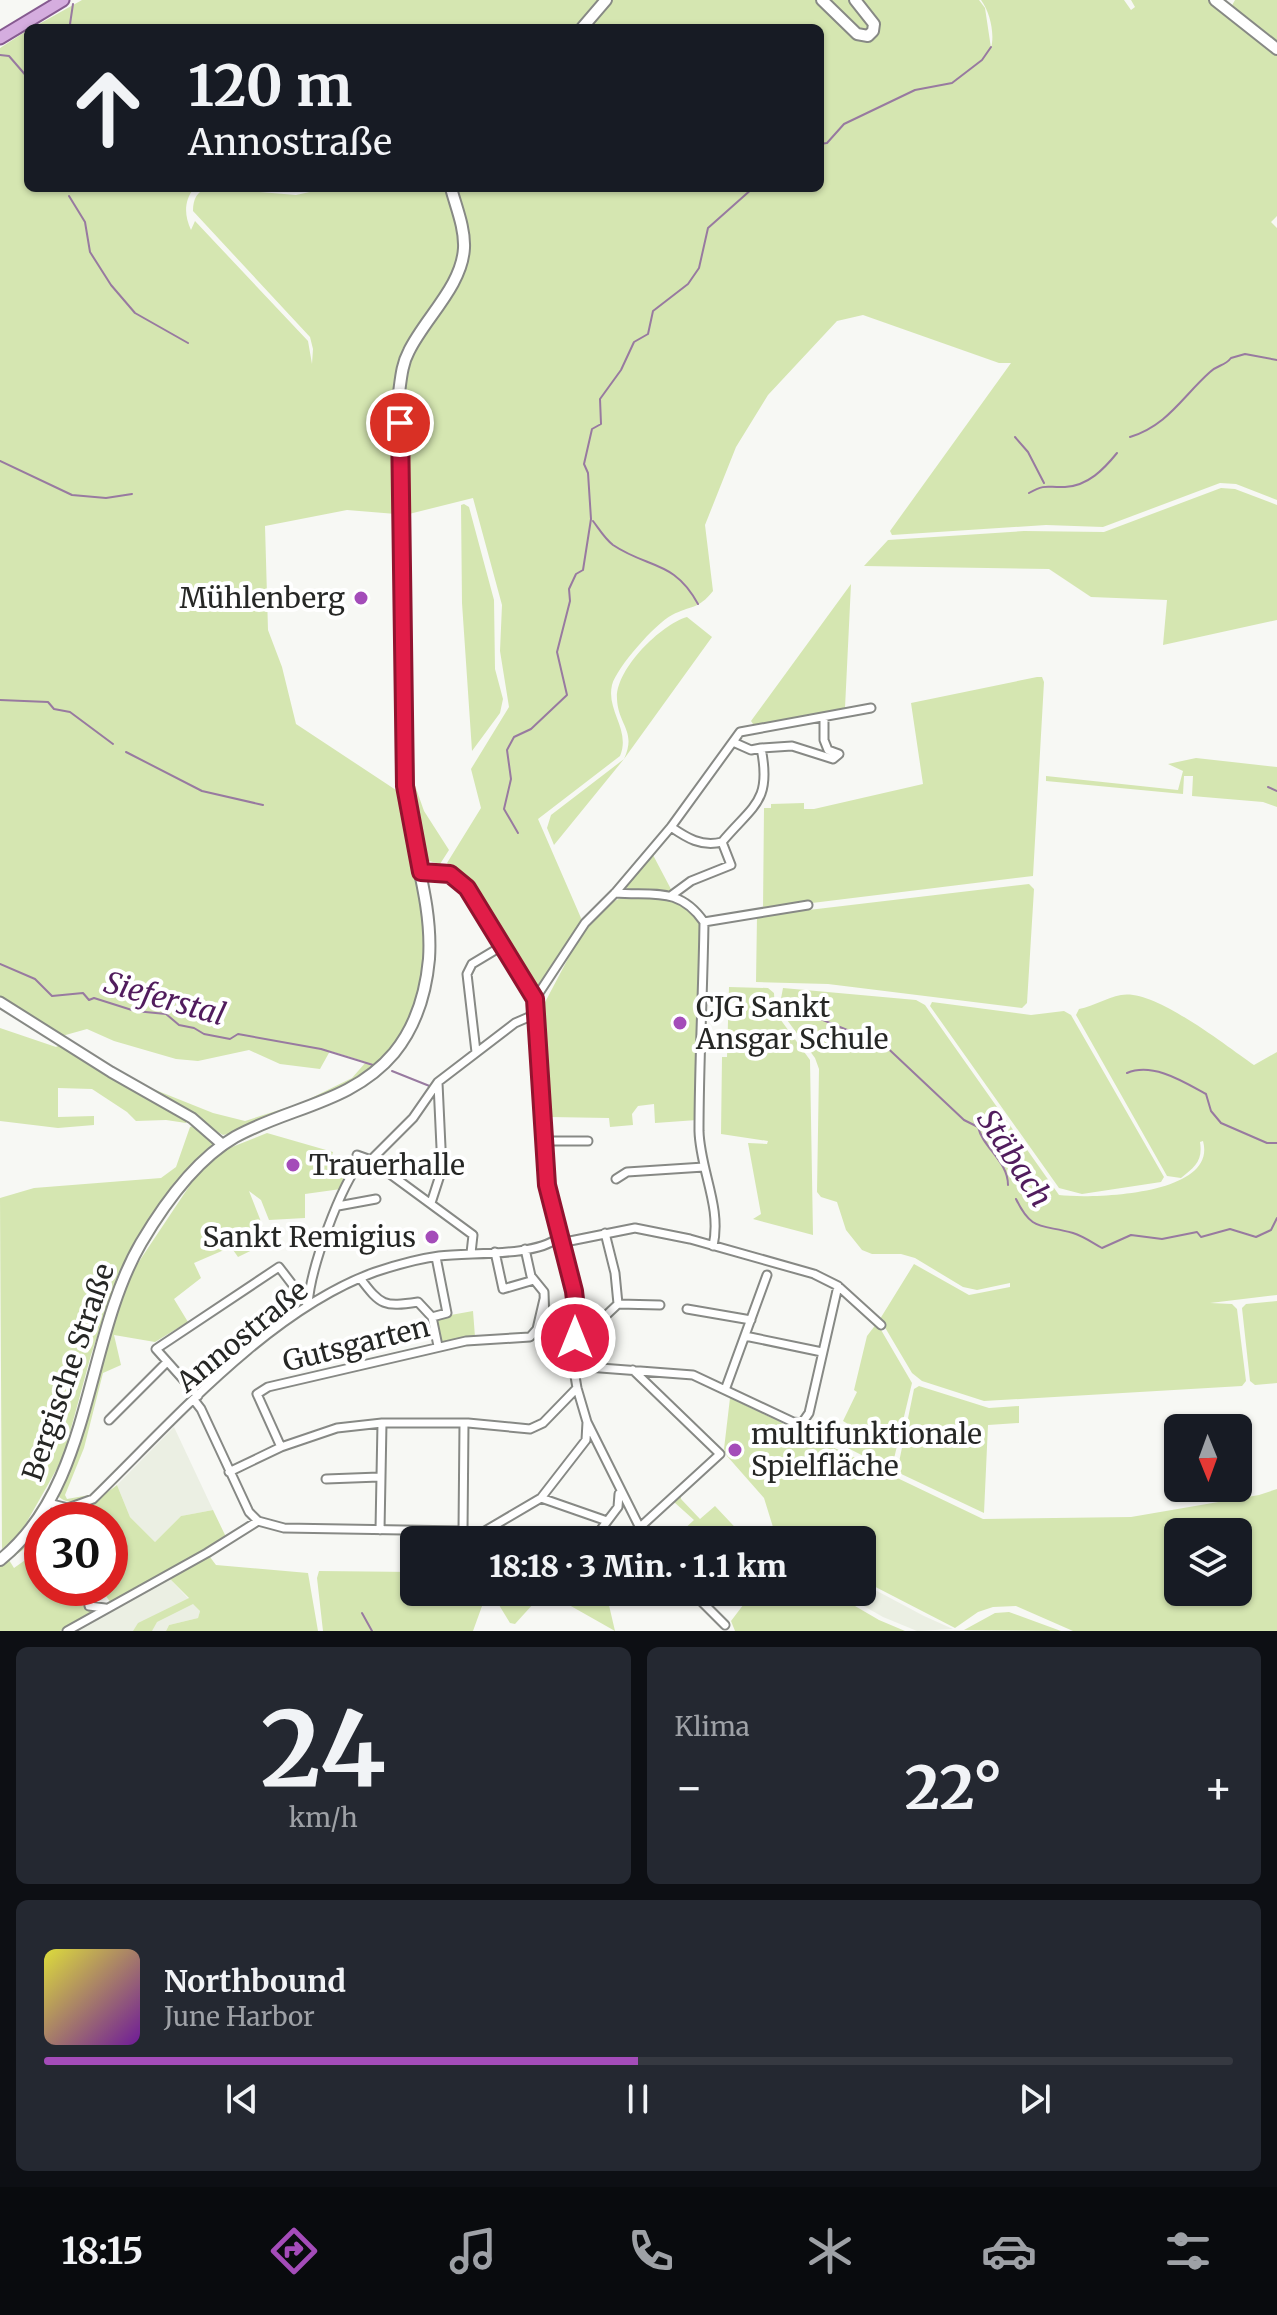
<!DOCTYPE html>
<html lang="de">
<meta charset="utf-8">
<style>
body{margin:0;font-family:Merriweather,serif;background:#242831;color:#f1f3f6;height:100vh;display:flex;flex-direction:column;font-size:30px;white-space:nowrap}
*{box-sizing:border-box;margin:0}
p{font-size:26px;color:#9ea1a6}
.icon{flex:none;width:44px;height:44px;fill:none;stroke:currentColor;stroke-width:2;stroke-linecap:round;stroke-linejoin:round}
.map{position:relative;height:1631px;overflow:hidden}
.panel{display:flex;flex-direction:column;gap:16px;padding:16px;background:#0d0f14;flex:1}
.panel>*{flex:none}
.top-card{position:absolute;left:24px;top:24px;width:800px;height:168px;border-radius:12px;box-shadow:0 2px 6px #0004;background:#171b24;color:#f1f3f6;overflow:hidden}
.needle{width:52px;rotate:179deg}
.controls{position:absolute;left:1164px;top:1414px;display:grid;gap:16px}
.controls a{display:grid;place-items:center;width:88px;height:88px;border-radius:12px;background:#171b24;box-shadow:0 2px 6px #0004;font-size:40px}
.speed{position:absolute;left:24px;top:1502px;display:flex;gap:16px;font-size:40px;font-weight:700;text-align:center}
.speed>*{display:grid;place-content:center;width:104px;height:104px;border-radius:50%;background:#171b24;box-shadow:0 2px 6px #0004;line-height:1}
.speed .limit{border:12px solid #d22;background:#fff;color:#111}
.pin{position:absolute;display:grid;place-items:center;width:68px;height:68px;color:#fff;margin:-34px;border:4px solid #fff;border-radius:50%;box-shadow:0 2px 8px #0007}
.me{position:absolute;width:88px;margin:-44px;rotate:0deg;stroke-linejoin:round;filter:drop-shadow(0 0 6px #0008)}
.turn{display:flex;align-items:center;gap:28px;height:168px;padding:0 32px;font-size:36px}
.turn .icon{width:104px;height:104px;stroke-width:2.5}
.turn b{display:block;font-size:56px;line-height:68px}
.big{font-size:60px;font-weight:800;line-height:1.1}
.panel .card{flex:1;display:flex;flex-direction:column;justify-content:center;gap:12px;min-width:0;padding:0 28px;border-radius:12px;background:#242831}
.panel .dial{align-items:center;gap:0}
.dial b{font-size:104px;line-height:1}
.song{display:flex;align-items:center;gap:24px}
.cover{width:96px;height:96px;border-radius:12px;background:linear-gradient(135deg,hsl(60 70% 55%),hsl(280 70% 35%))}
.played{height:8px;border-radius:4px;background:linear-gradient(90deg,#a44cb9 50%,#363941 50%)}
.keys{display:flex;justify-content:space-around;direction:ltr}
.heat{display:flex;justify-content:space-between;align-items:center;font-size:44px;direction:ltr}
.panel .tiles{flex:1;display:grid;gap:16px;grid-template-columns:1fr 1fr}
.card:last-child{grid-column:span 2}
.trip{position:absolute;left:400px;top:1526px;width:476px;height:80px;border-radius:12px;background:#171b24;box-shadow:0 2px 6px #0004;font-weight:800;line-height:80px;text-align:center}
.menu{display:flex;height:128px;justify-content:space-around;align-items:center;background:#090b0e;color:#9ea1a6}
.menu .icon{width:56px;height:56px}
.menu .active{color:#a44cb9}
.menu b{font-size:36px;color:#f1f3f6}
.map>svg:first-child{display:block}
</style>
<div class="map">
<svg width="1277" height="1631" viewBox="0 0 1277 1631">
<rect width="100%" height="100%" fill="#f7f8f4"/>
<!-- built -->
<path fill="#ebefe3" d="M 174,1427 L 213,1510 L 181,1516 L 155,1542 L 130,1517 L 117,1485 Z
M 169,1578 L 200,1611 L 198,1618 L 169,1625 L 166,1631 L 75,1631 Z
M 862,1583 L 924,1616 L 953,1629 L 917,1631 L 883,1617 L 839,1592 L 862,1592 Z"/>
<!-- green -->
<path fill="#d5e6b1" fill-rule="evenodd" d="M 82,0 L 979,0 L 985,8 L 991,48 C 995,34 990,12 981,0 L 1124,0 L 1131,10 L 1135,7 L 1131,0 L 1216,0 L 1230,9 L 1235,0 L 1277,0 L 1277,216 L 1271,222 L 1277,228 L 1277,500 L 1236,484 L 1220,483 L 1103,527 L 1046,525 L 892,535 L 890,531 L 1011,363 L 999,363 L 863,315 L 837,321 L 768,395 L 736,447 L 705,525 L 713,591 C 698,610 691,605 672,615 C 655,624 617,667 612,685 C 606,711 631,730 620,756 L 538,819 L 581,918 L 580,925 L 536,988 L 469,886 L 447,863 L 481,808 L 471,769 L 509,707 L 500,651 L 502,605 L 473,498 L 405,515 L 402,384 L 410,355 L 470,246 L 454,188 L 820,188 L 820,28 L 32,28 Z
M 28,30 L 28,188 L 194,188 C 184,201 184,215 191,230 L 195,221 L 308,341 L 312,364 L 313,349 L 310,337 L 193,211 C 193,199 197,190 210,188 L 296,195 L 328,188 L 448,188 L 462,241 L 454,273 L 405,352 L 396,514 L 347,510 L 265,526 L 268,630 L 282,667 L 296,724 L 402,794 C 421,893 456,1022 351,1085 C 318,1104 273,1117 237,1132 L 223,1135 L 133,1081 L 213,1113 L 245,1121 L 301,1103 L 352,1078 L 366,1062 L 330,1051 L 320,1069 L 280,1064 L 249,1050 L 198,1061 L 176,1059 L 114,1041 L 87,1029 L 62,1036 L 0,998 L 0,48 Z
M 1221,488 L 1235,489 L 1277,505 L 1277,620 L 1163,645 L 1167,600 L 1091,597 L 1049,569 L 864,566 L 888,540 L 1024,531 L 1104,532 Z
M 464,504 L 469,507 L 494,600 L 495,669 L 503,699 L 500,713 L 472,751 L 462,603 L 461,505 Z
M 851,584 L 845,708 L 755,727 L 751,721 Z
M 687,617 L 712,637 L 624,759 L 554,845 L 547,828 L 551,815 L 624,759 C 637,731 618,725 617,699 C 615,670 660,625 687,617 Z
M 1037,677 L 1042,677 L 1044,682 L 1033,876 L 763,909 L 764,808 L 771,808 L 771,804 L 804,803 L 804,809 L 814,809 L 923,784 L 911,703 Z
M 1196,758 L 1277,767 L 1277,807 L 1263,802 L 1192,796 L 1193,776 L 1184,776 L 1183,794 L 1046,781 L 1046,776 L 1178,790 L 1183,771 L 1168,764 Z
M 412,777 L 424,811 L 449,850 L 440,864 L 426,860 Z
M 653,855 L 673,893 L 628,892 L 626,885 Z
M 1029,884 L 1034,889 L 1027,1003 L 1022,1008 L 828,984 L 756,982 L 757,916 Z
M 664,896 L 688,909 L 700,921 L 697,1120 L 655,1123 L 654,1104 L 638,1106 L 632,1114 L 633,1125 L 610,1127 L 609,1118 L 550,1117 L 543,1006 L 581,934 L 608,904 L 623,897 Z
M 729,987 L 768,988 L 774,993 L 775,1012 L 810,1060 L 813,1235 L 753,1219 L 761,1214 L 748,1143 L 767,1144 L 768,1141 L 721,1134 L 722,1057 L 727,1057 Z
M 783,988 L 916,1000 L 925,1005 L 1059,1195 C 1094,1199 1218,1195 1203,1141 L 1200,1142 C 1203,1161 1195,1167 1181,1178 L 1167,1176 L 1076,1015 L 1079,1009 C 1094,1006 1106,998 1121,995 C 1154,988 1226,1046 1254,1065 L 1277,1052 L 1277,1295 L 1210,1303 L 1232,1304 L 1237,1309 L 1246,1381 L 1242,1386 L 984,1401 L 922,1381 L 912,1373 L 880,1319 L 914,1264 L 969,1295 L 1010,1287 L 1010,1283 L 977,1290 L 963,1287 L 915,1258 L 901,1254 L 872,1254 L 862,1250 L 846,1230 L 837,1202 L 821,1197 L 817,1192 L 819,1069 L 815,1058 L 779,1009 Z
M 932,1002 L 1031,1015 L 1064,1011 L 1071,1015 L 1164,1177 L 1161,1182 L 1082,1194 L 1059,1188 L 930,1006 Z
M 0,1028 L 56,1047 L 60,1045 L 186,1120 L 186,1123 L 166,1120 L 136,1121 L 127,1112 L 92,1089 L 58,1088 L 58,1117 L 94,1116 L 94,1125 L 58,1128 L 0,1121 Z
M 195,1125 L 212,1139 L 213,1147 L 153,1215 L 118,1276 L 91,1355 L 63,1458 L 20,1534 L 2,1549 L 0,1198 L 34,1188 L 161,1178 L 176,1167 L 190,1127 Z
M 267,1133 L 333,1152 L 331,1159 L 347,1161 L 350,1167 L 341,1189 L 305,1194 L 305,1218 L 269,1220 L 261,1200 L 249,1191 L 269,1242 L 238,1257 L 231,1247 L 194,1263 L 201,1278 L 174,1299 L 188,1322 L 155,1342 L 114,1335 L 121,1365 L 103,1373 L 84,1448 L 65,1495 L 67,1499 L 95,1494 C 84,1501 70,1506 59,1497 L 59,1491 L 126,1281 L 198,1173 L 227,1149 Z
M 1277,1301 L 1277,1383 L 1255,1385 L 1250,1381 L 1242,1308 L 1246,1304 Z
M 473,1311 L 475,1337 L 441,1343 L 434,1318 Z
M 877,1323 L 912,1383 L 892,1467 L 889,1469 L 838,1443 L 848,1424 L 843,1421 L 857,1392 L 854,1390 L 867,1336 Z
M 919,1386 L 989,1408 L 1019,1406 L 1019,1423 L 988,1425 L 984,1513 L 897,1472 L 914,1389 Z
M 730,1398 L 983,1519 L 1131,1517 L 1259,1495 L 1277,1489 L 1277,1631 L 1073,1631 L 1016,1606 L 993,1607 L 978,1612 L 955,1628 L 862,1580 L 862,1540 L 810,1540 L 804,1534 L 800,1540 L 777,1540 L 764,1498 L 727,1456 L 724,1449 ZM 1178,1532 L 1238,1532 L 1238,1592 L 1178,1592 Z
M 117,1485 L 130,1517 L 155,1542 L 181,1516 L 213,1510 L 226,1537 L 207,1553 L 216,1565 L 308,1573 L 318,1631 L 166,1631 L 169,1625 L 198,1618 L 200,1611 L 193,1604 L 157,1622 L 152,1631 L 133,1631 L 138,1623 L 189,1598 L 169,1578 L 111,1603 L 100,1588 L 110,1588 L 110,1520 L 70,1520 C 72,1516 107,1493 117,1485 Z
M 681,1495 L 681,1499 L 700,1519 L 715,1506 L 747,1540 L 686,1540 L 680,1533 L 694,1520 L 674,1502 Z
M 50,1513 L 57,1514 L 60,1520 L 42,1520 L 42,1536 L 9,1560 L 14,1568 L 42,1548 L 42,1552 L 32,1559 L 42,1578 L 42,1588 L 47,1588 L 52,1597 L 69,1588 L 82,1588 L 83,1605 L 95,1612 L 60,1631 L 0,1631 L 0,1563 L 43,1517 Z
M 319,1571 L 414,1572 L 414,1592 L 481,1592 L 486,1595 L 473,1631 L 323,1631 L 317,1578 Z
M 491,1592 L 544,1592 L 515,1624 L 510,1623 Z
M 583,1592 L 595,1592 L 608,1601 L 615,1631 L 562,1601 L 583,1599 Z
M 753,1592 L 831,1592 L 879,1620 L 905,1631 L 735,1631 L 731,1621 Z
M 1009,1612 L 1061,1631 L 964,1630 L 995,1613 Z"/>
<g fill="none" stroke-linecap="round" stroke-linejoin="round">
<!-- stream -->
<path stroke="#987aa0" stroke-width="2" d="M 73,4 L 70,24 L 75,28
M 0,55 L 9,56 L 28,78
M 820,144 L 827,143 L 844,124 L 915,90 L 952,83 L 982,60 L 991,47
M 69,196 L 85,222 L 90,252 L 111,285 L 135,313 L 188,343
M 1015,437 L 1028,452 L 1044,483
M 1130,437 C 1168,425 1182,397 1210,372 C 1217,365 1225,366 1231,358 L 1245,354 L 1277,360
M 0,461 L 72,495 L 106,498 L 132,494
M 1029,493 C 1047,483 1047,488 1065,487 C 1088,486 1104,469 1117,453
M 593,521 C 599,529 605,539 613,545 C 649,569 674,560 698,604
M 0,700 L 48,702 L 54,709 L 70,712 L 113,744
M 126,752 L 202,791 L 263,805
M 1268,787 L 1277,791
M 518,833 L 504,809 L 511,779 L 507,750 L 514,737 L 531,729 L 567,695 L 557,652 L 570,601 L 569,589 L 576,574 L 583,570 L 591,519 L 588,473 L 584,464 L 592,429 L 601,424 L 600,399 L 621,370 L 634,342 L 648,334 L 653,311 L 688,284 L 699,268 L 708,228 L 753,188
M 0,964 L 35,979 L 52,996 L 83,993 L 89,1000 L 94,998 L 135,1011 L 166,1014 L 179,1025 L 194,1028 L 204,1034 L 230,1039 L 238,1034 L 321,1049 L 373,1065
M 754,996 L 773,1000
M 779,1002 L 857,1034 L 878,1039 L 964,1120 L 978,1127 C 983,1148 1008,1161 1008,1185
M 392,1071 L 432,1087
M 1127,1073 C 1153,1062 1184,1082 1206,1094 L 1211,1111 L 1221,1123 L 1267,1143 L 1277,1143
M 1016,1199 C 1032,1232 1041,1224 1073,1233 C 1083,1236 1093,1243 1102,1248 L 1131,1235 L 1162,1239 L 1197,1232 L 1201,1237 L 1230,1229 L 1256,1237 L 1271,1230 L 1277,1218
M 362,1613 L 372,1631"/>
<defs>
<path id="minor" d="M 761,748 L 792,746 L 833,759 L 839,754 L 828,750 L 824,740 L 824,717
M 671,827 C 687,838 701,847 722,842
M 421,872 L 450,874 L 467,888 L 535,999 L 547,1185 L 560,1229 L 558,1238
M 615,893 C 653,896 679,886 704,922 C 703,992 699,1062 699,1131 C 700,1170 722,1207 713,1246
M 672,895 L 691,881 L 731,865 L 722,842 C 753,805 772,802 761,748 L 751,750 L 733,742
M 704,922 L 808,905
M 535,999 L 585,923 L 615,893 L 671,827 L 740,732 L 871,708
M 476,1052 L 467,974 L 472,964 L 502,946
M 543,1141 L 588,1141
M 357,1155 L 371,1160 L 473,1235 L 471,1253
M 371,1160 L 413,1118 L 438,1082 L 515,1023 L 538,1013
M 616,1179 L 627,1172 L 704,1167
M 431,1203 L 442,1169 L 438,1083
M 338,1206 L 376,1199
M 558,1238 L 565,1242 L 635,1228 L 690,1239 L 814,1274 L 838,1286 L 881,1325
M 559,1240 L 574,1291 L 578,1326 L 570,1346 L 577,1388 L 587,1422 L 646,1540
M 525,1249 L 531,1276 L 544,1292 L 545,1322 L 555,1335 L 570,1346
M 495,1252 L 503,1289 L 534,1280
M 360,1278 C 381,1306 384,1307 418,1302 L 432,1317 L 438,1346
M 618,1304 L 660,1305
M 308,1305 C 310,1269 340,1186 363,1158
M 687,1309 L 751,1320
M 432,1317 L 447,1313 L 436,1257
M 578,1326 L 600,1321 L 618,1304 L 615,1273 L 605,1233
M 745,1336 L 822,1352
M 574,1366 L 693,1375 L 793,1422 L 802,1423 L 809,1413 L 838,1286
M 633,1370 L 720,1454 L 638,1529
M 725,1390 L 767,1275
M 198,1396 L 156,1349 L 279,1267 L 308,1305
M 194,1400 L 201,1409 L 249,1512 L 258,1521 L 284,1528 L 463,1531 L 473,1538 L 541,1498 L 586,1440 L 587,1422
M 109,1420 L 167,1362
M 281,1447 L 257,1394 L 268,1387 L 466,1341 L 530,1337 L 537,1329 L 544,1299
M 229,1472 L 281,1447 L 337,1428 L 382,1423 L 468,1423 L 530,1429 L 543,1423 L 577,1388
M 326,1479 L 379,1477
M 541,1498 L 607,1521
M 48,1503 L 68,1508 L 93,1499 C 172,1422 269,1310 375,1272 C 396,1265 417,1259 439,1256 C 472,1252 533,1257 558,1238
M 380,1530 L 382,1423
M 463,1531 L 464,1424
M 593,1540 L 618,1507 L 619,1494
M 87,1588 L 89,1606 L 105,1608
M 692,1592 L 725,1625
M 67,1631 L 207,1553 L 258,1521"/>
<path id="tertiary" d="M 0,1002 L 111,1072 L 192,1118 L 223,1145"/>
<path id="secondary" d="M 822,0 L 857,34 L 868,36 L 873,31 L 874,24 L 855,0
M 1215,0 L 1277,49
M 582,28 L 606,0
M 0,1560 C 93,1486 84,1341 141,1243 C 164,1204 195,1160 235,1137 C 289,1107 352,1103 394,1053 C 416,1026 426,992 429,959 C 433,899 409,844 404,785 C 401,738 403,690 403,643 C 402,560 401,476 399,393 C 401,378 402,364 409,351 C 425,318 462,286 464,248 C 465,228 456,207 451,188"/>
<path id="primary" d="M 0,38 L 63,0"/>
</defs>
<!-- minor casing -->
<use href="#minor" stroke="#878985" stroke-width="11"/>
<!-- tertiary casing -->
<use href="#tertiary" stroke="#878985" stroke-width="13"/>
<!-- secondary casing -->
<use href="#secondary" stroke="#878985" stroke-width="14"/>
<!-- primary casing -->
<use href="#primary" stroke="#865b90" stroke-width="15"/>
<!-- minor -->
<use href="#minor" stroke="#fff" stroke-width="7"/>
<!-- tertiary -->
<use href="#tertiary" stroke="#fff" stroke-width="9"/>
<!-- secondary -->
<use href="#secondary" stroke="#fff" stroke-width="10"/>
<!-- primary -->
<use href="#primary" stroke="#d5addf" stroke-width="11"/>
</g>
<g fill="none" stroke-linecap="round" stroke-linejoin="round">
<defs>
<path id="route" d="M 400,423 L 405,786 L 421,872 L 450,874 L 467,888 L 535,999 L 547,1185 L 574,1291 L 578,1326 L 575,1338"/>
</defs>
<!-- route casing -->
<use href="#route" stroke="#92132f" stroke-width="20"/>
<!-- route -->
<use href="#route" stroke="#e11d48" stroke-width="14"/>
</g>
<!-- markers -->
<g fill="#a44cb9" stroke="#fff" stroke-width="3">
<circle cx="361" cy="598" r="8"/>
<circle cx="680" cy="1023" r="8"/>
<circle cx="293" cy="1165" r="8"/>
<circle cx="432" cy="1237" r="8"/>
<circle cx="735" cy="1450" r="8"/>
</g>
<g text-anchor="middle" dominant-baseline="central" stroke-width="8" stroke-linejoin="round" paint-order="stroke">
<!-- poi labels -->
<g font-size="28" fill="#262725" stroke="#fff" text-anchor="start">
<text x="345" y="598" text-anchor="end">Mühlenberg</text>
<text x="696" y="1007">CJG Sankt<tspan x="696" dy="32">Ansgar Schule</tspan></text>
<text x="309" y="1165">Trauerhalle</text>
<text x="416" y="1237" text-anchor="end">Sankt Remigius</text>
<text x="751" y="1434">multifunktionale<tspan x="751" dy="32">Spielfläche</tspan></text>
</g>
<!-- street labels -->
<g font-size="28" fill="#262725" stroke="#fff">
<text transform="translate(242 1336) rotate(-39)">Annostraße</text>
<text transform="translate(356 1344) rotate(-14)">Gutsgarten</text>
<text transform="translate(68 1372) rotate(-71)">Bergische Straße</text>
</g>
<!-- water labels -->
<g font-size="30" font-style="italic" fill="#511c5d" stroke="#fff">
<text transform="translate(165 998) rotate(16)">Sieferstal</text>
<text transform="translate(1015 1158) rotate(57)">Stäbach</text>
</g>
</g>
</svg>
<div class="controls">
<a><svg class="needle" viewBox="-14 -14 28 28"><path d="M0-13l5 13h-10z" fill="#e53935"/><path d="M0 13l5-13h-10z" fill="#9ea1a6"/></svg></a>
<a><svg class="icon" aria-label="layers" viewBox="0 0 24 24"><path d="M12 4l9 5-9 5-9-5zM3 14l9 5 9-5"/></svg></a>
</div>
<div class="speed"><div class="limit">30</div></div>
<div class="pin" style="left:400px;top:423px;background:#d93025"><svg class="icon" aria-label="arrive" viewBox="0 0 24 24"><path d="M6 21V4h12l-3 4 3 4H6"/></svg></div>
<svg class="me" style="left:575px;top:1338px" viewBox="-20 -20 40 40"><circle r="17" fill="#e11d48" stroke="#fff" stroke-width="3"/><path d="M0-11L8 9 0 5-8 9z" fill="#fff"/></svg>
<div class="trip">18:18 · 3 Min. · 1.1 km</div>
<div class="top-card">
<div class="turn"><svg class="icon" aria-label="ahead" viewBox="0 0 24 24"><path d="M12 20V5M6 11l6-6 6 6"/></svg><div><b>120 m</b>Annostraße</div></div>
</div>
</div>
<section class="panel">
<div class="tiles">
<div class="card dial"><b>24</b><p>km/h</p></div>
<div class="card"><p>Klima</p>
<div class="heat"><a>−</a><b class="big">22°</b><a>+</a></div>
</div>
<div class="card">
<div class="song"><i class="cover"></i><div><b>Northbound</b><p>June Harbor</p></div></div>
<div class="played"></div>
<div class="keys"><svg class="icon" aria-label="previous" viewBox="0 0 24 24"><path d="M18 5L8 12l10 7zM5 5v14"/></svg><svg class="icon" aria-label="pause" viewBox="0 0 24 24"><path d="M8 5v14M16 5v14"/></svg><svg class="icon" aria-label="next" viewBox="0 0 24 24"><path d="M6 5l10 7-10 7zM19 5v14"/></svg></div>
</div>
</div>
</section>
<nav class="menu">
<b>18:15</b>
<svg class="icon active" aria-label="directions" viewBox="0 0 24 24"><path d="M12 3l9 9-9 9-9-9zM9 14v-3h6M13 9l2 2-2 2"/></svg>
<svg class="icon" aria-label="music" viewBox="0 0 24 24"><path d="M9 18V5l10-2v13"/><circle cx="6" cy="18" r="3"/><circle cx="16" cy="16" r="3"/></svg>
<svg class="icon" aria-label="phone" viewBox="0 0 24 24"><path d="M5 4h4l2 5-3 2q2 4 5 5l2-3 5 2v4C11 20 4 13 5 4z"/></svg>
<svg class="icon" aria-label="climate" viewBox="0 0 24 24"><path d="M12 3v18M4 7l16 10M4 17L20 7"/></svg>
<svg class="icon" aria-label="car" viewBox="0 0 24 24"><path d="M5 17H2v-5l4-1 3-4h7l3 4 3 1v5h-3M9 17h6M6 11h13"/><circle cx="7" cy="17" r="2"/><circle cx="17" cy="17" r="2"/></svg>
<svg class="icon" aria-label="filters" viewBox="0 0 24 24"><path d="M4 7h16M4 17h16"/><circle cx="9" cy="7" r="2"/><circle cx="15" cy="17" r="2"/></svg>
</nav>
